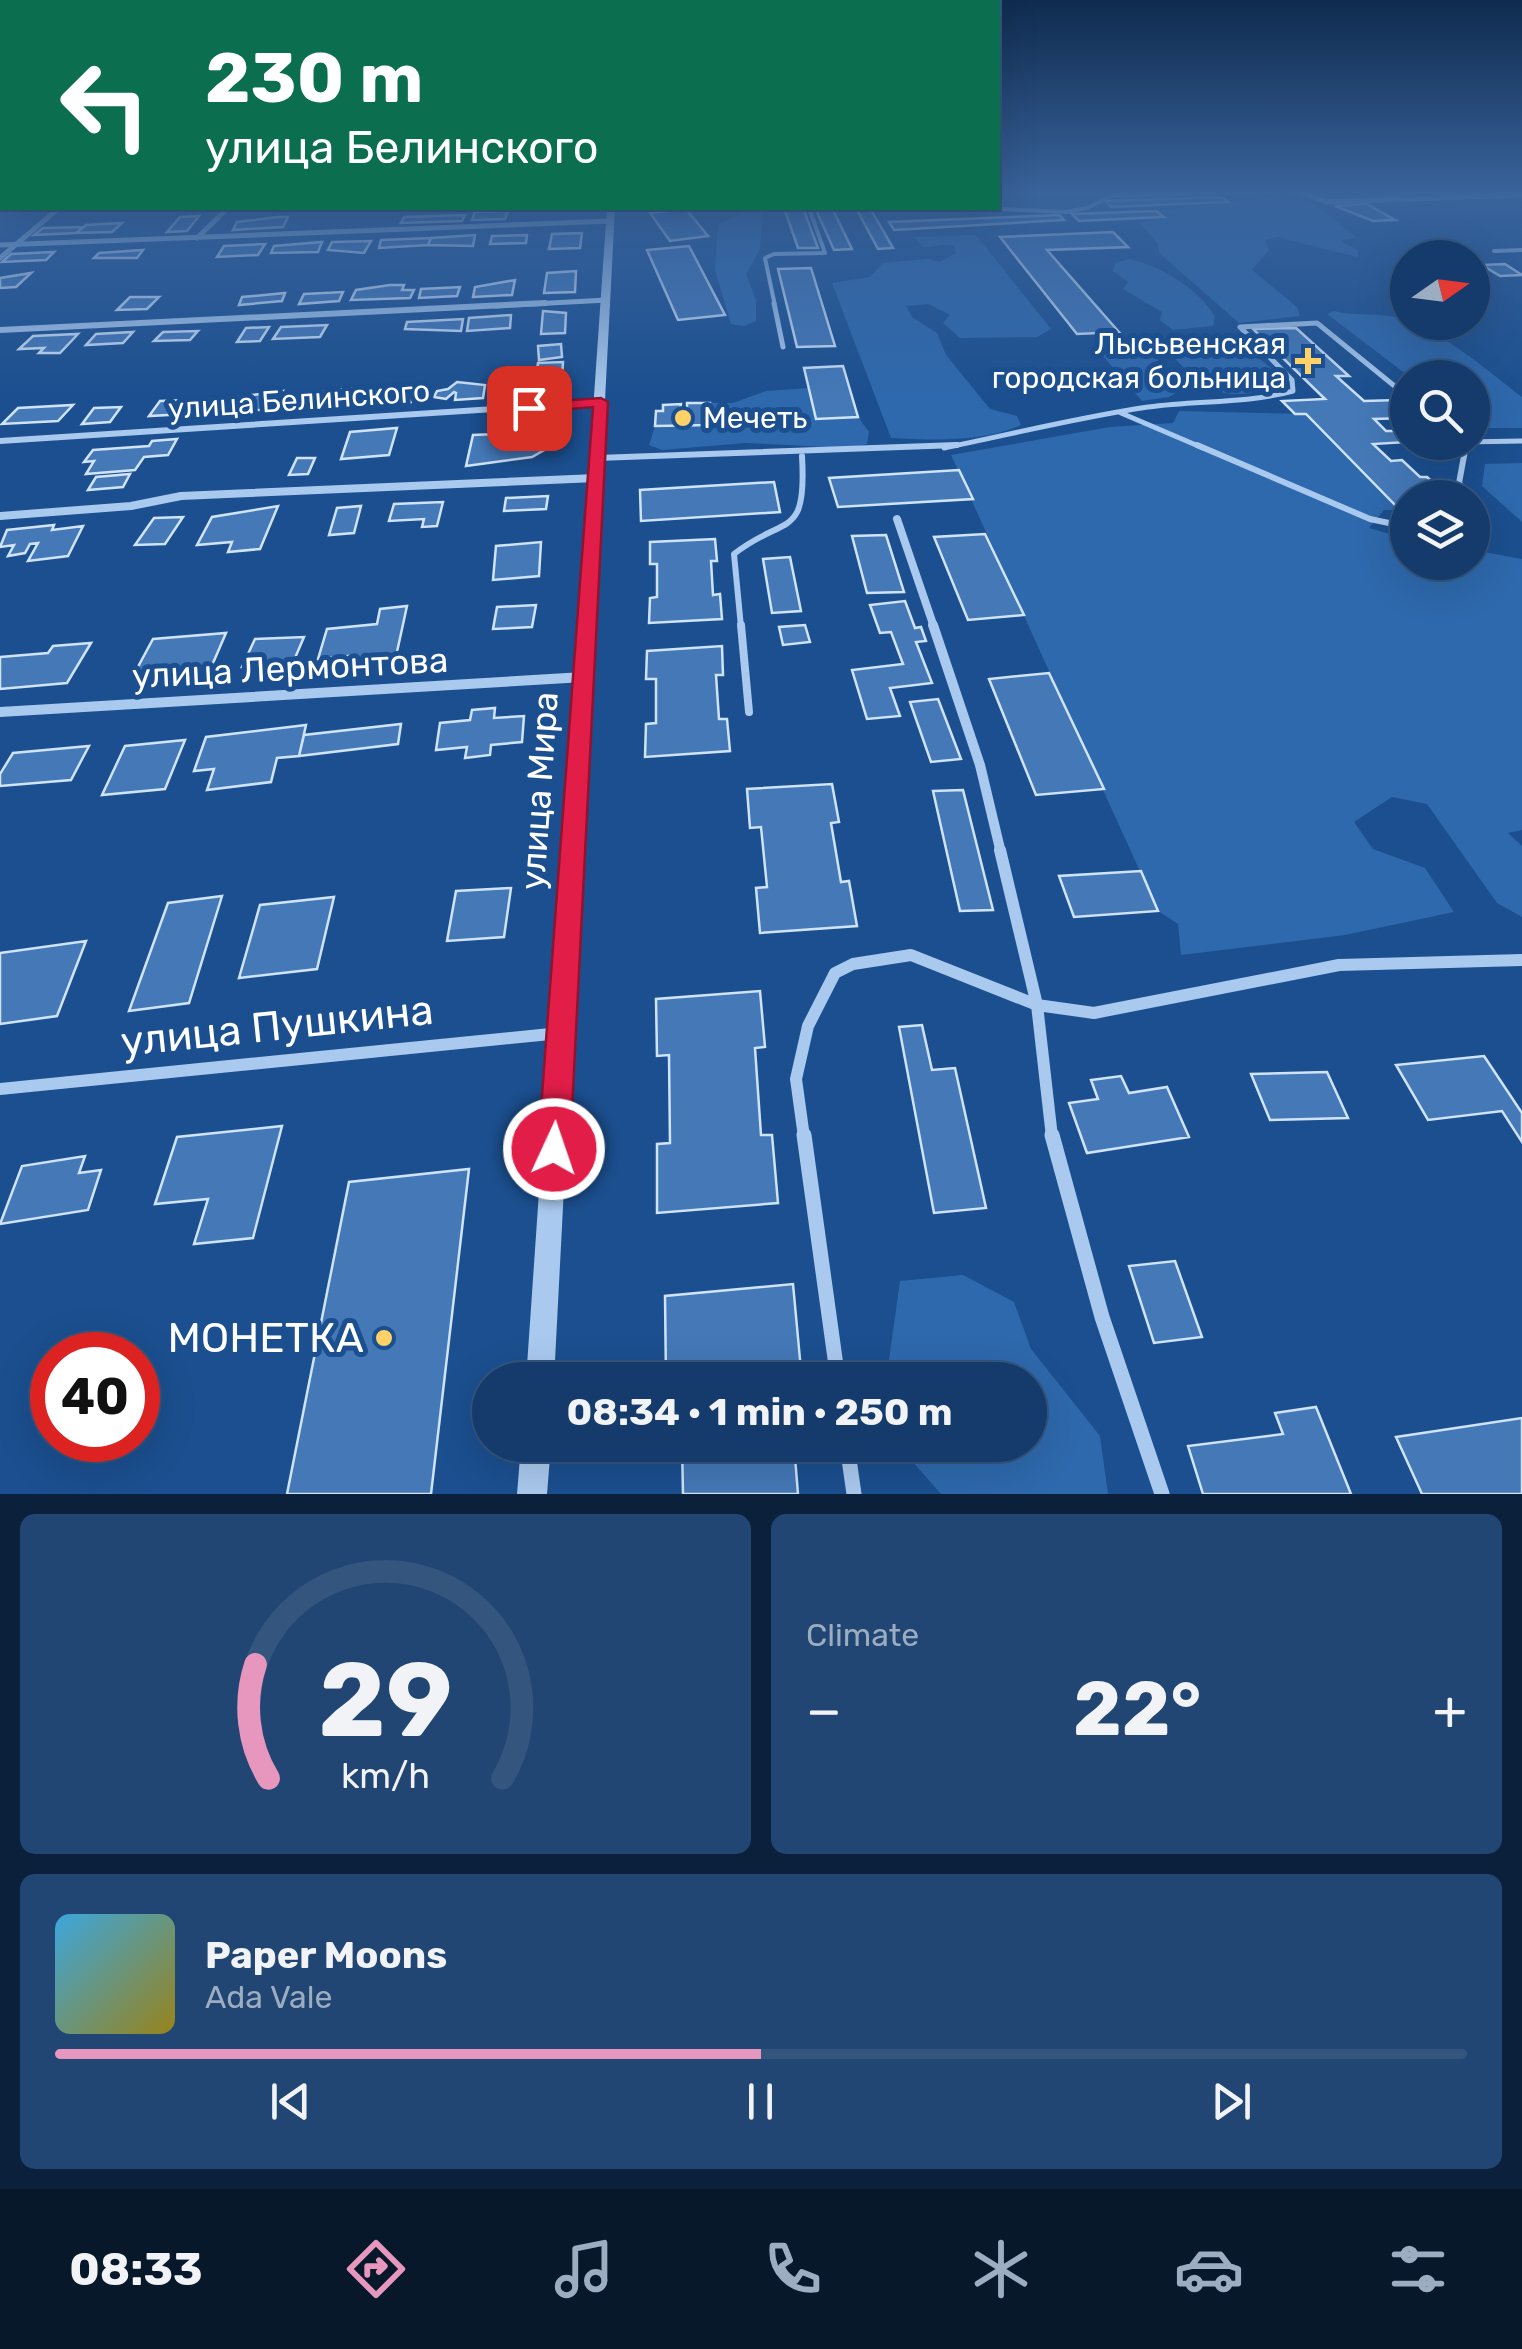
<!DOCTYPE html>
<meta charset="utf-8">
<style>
body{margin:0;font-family:Rubik,sans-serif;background:#214673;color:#f1f3f6;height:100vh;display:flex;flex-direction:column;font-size:38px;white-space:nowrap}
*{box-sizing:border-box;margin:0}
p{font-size:32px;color:#9dadc1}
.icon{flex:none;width:55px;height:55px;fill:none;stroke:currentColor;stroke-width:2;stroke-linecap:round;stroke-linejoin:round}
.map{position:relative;height:1494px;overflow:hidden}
.details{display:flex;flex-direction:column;gap:20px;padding:20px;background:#0b203b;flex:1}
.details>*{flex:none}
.top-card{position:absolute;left:0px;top:0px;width:1000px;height:210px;box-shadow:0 10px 40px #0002,0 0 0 2px #33557e;background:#0b6e4f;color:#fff;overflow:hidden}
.needle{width:65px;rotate:76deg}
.fabs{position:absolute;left:1390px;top:240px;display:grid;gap:20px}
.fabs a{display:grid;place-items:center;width:100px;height:100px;border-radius:50%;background:#143b6b;box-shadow:0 10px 40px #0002,0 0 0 2px #33557e;font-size:50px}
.speed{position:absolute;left:30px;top:1332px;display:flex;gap:20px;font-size:50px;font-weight:700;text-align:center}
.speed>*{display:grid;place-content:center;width:130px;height:130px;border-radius:50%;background:#143b6b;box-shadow:0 10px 40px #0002,0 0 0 2px #33557e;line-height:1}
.speed .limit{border:15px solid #d22;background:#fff;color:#111}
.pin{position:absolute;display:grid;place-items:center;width:85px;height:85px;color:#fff;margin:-42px;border-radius:20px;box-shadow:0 5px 15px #0006}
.me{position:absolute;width:110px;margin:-55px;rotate:3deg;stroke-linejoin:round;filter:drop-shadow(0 0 8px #0008)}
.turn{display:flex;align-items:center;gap:35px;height:210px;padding:0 40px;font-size:45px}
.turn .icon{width:130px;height:130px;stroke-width:2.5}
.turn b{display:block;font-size:70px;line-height:85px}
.big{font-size:75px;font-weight:700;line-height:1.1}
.details .tile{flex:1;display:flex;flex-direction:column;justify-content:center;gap:15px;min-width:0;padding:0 35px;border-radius:15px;background:#214673}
.details .dial{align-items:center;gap:0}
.dial svg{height:260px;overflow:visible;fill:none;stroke:#33557e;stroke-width:7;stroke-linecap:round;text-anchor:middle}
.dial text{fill:#f1f3f6;stroke:none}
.song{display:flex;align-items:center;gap:30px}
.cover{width:120px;height:120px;border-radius:15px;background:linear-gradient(135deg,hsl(200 70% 55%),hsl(50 70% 35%))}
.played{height:10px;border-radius:5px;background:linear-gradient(90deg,#e797bd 50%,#33557e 50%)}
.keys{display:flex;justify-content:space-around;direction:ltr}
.heat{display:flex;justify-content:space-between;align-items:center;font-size:55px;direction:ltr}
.details .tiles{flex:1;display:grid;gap:20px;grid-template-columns:1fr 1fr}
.tile:last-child{grid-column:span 2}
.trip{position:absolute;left:472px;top:1362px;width:575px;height:100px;border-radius:50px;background:#143b6b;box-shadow:0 10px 40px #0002,0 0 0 2px #33557e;font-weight:700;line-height:100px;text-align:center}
.dock{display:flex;height:160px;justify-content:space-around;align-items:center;background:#08182b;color:#9dadc1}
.dock .icon{width:70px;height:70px}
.dock .active{color:#e797bd}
.dock b{font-size:45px;color:#f1f3f6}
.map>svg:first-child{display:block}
</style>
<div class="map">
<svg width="1522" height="1494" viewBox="0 0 1522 1494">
<rect width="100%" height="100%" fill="#1b4f8f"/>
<!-- green -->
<path fill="#2e69ad" d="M 1274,197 C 1285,204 1295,198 1307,202 C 1324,208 1341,226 1356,237 L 1341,241 L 1358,250 L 1358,257 L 1278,237 L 1265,240 L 1269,250 L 1252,270 L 1297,307 L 1300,316 L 1239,323 L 1159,253 L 1158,244 L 1140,223 L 1163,217 L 1156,211 Z
M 750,208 L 763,208 L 760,249 L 746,274 L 756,300 L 756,321 L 744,326 L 731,324 L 715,270 L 718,225 Z
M 976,235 L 1051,329 L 1037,337 L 960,338 L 943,323 L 950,315 L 929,304 L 906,306 L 912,317 L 937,333 L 946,355 L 990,409 L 1017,416 L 1021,425 C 983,443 932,440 891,438 L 832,283 L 870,277 L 883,263 L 928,259 L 940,262 L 956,253 L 954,246 C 945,243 933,248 923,247 L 915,237 Z
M 1129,259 C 1159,265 1200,289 1215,317 L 1213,326 L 1173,330 L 1160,320 L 1162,312 L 1123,289 L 1128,282 L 1113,271 L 1115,263 Z
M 1334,311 C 1353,316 1370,313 1389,316 C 1433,322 1486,370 1522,397 L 1522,428 L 1477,428 L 1473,425 L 1472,378 L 1410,377 L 1327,314 Z
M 1201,338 C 1238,343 1256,352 1282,379 C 1264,396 1227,399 1205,386 C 1190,376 1176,359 1163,346 Z
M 1116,347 L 1146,347 L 1184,388 L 1169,397 L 1142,401 L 1103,356 Z
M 809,388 L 816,419 L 858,417 L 869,432 L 867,444 L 846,448 L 746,443 L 662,450 L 649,445 L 655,426 L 710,425 L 710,403 L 733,403 L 766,391 Z
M 1179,411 L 1306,414 L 1400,510 L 1384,510 L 1369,528 L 1407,539 L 1408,562 L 1472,562 L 1473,550 L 1522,559 L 1522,830 L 1508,833 L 1522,846 L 1522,917 L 1497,903 L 1427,804 L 1392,797 L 1354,822 L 1373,849 L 1425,868 L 1454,912 L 1345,935 L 1181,955 L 1178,924 L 1158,911 L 951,455 L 1110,427 L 1173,423 Z
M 1522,463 L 1522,522 L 1482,486 L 1485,464 Z
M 963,1275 L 1014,1302 L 1031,1349 L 1100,1436 L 1108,1494 L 941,1494 L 898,1445 L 1030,1445 L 1030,1380 L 890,1380 L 889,1360 L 900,1281 Z"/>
<!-- building -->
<path fill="#4478b7" stroke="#cfe3fa" stroke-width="2.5" d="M 1221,197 L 1228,202 L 1111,207 L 1106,201 Z
M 1367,204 L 1395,220 L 1373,221 L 1335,206 Z
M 784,208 L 803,208 L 818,248 L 798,248 Z
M 815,208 L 832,208 L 852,249 L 834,250 Z
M 856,208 L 870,208 L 893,248 L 878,249 Z
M 686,209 L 708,236 L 670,241 L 650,213 Z
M 508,211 L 505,219 L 472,220 L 475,212 Z
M 1156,211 L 1164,217 L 1079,221 L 1072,214 Z
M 465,215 L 462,221 L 401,223 L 404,217 Z
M 1059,215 L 1064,220 L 894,230 L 889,222 Z
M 199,216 L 187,231 L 167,232 L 180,217 Z
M 278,217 L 288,217 L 283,227 L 233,230 L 237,222 Z
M 122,223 L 112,232 L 76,233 L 86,225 Z
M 84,227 L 76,233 L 34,235 L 43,228 Z
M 1113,232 L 1128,247 L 1047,250 L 1119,332 L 1077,334 L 1000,237 Z
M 582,233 L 580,248 L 549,249 L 552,234 Z
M 475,235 L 473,246 L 428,245 L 431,238 Z
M 527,235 L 526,243 L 490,244 L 492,236 Z
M 431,238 L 428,245 L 379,248 L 381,240 Z
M 371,241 L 364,253 L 328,250 L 332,242 Z
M 322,242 L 318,252 L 271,253 L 274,246 Z
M 265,244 L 258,255 L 217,257 L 224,246 Z
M 689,246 L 725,315 L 678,320 L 647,250 Z
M 143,250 L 137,258 L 94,258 L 99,253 Z
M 54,252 L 46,260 L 2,262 L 11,254 Z
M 1505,264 L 1522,275 L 1500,276 L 1482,265 Z
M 811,268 L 835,346 L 797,347 L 778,269 Z
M 576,271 L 575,292 L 544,293 L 547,273 Z
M 31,273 L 16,287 L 0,288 L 0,278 Z
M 515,280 L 512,295 L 473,297 L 475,287 Z
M 390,285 L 404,285 L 402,290 L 414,290 L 410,298 L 351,300 L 356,290 Z
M 460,287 L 457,296 L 419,298 L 421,289 Z
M 343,292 L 339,301 L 299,304 L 304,294 Z
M 285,293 L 282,301 L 239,305 L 242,297 Z
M 130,297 L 159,297 L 147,309 L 117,310 Z
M 543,311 L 566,313 L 565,333 L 541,334 Z
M 511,315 L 510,328 L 467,331 L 469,318 Z
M 463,319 L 461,331 L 405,329 L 407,322 Z
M 327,325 L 320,337 L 273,339 L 281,327 Z
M 269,327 L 260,341 L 237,342 L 246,328 Z
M 1296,328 L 1349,376 L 1336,376 L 1364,401 L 1399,400 L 1408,408 L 1408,418 L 1374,419 L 1386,431 L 1398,431 L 1408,442 L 1373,444 L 1391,461 L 1402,460 L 1420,477 L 1427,477 L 1438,487 L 1430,487 L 1441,498 L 1408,498 L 1408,510 L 1400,510 L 1306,414 L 1295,414 L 1282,401 L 1325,399 L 1253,329 Z
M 198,331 L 190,340 L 154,341 L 163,332 Z
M 133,332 L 123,343 L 86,345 L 96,334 Z
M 78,334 L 60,353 L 39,353 L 44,348 L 19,349 L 33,336 Z
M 561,344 L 562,357 L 539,360 L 538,346 Z
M 563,362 L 561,392 L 534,393 L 538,363 Z
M 843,366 L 858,417 L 816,419 L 804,368 Z
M 457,382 L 485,385 L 483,398 L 455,400 L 456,393 L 454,392 L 446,399 L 434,397 L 437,391 L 448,389 Z
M 358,388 L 354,405 L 314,411 L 315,408 L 300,409 L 306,393 Z
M 413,389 L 411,402 L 368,406 L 370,397 Z
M 283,391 L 274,409 L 215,413 L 222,399 Z
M 214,399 L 204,413 L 149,416 L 160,401 Z
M 687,403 L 710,403 L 711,425 L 655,426 L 656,411 L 663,411 L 663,405 L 681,404 L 680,410 L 687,410 Z
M 73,405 L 58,421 L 2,424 L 18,408 Z
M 121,407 L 110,422 L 82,424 L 94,408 Z
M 549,420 L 546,449 L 532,457 L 466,466 L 473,435 L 520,433 L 522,421 Z
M 397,428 L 389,455 L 341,459 L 350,432 Z
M 177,439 L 168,455 L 144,457 L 135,470 L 86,474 L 94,461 L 84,462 L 93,450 L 149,446 L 152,441 Z
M 297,458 L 315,458 L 308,474 L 289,475 Z
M 959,470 L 973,499 L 838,507 L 829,478 Z
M 130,474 L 123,487 L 88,490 L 96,477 Z
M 774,482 L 780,512 L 641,521 L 640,490 Z
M 548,496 L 546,509 L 504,511 L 506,498 Z
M 443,502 L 437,526 L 422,527 L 424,519 L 389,521 L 394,504 Z
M 278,506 L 260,549 L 228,552 L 232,542 L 197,545 L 212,517 Z
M 361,506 L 354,533 L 329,535 L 337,508 Z
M 183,517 L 165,544 L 135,545 L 154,518 Z
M 54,525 L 52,530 L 83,526 L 68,556 L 28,561 L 38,543 L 30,544 L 25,553 L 8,556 L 14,545 L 0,547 L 7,530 Z
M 985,534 L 1024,615 L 968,620 L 934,537 Z
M 886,535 L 904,592 L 867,593 L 852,536 Z
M 715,539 L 717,561 L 711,561 L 713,595 L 720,594 L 722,619 L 649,623 L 650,598 L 657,597 L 657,564 L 650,564 L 650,542 Z
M 541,542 L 539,576 L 493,580 L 496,546 Z
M 790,557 L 801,611 L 772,613 L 763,559 Z
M 905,601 L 915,628 L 921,627 L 926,641 L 916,642 L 932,683 L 890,688 L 900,716 L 867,719 L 852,670 L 903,664 L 891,632 L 880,633 L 870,605 Z
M 536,605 L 532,627 L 493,629 L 497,607 Z
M 407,606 L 395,661 L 347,665 L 349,656 L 318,659 L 327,629 L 377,624 L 380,609 Z
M 805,625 L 810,642 L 783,645 L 779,627 Z
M 226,633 L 210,670 L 133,676 L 153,639 Z
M 304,637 L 292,665 L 242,667 L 255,639 Z
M 91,643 L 67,683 L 0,689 L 0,657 L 48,653 L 53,646 Z
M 722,646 L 723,675 L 716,675 L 719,719 L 727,719 L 730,751 L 645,757 L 646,724 L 656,723 L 656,679 L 646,679 L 647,651 Z
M 1049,673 L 1104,789 L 1036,795 L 989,679 Z
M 938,699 L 961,759 L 931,762 L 910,702 Z
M 495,708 L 494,718 L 524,716 L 522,742 L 491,745 L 490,755 L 465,758 L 467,747 L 436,750 L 440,723 L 470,720 L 472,710 Z
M 401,724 L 398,744 L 299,756 L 304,735 Z
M 306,725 L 299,756 L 277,758 L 271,782 L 207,790 L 214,769 L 194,771 L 206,737 Z
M 185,740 L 165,789 L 102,795 L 125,746 Z
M 89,746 L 71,780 L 0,786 L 0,774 L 13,753 Z
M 832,784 L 839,822 L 831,823 L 841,882 L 849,881 L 857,926 L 760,933 L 756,888 L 767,887 L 761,827 L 750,828 L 747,789 Z
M 963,790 L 993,910 L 960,911 L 933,791 Z
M 1141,871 L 1158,911 L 1074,917 L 1059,876 Z
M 511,888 L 504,937 L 447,941 L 456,891 Z
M 222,896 L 189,1003 L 129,1011 L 168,903 Z
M 334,897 L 317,969 L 239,978 L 260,905 Z
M 86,941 L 57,1016 L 0,1024 L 0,953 Z
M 760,991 L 765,1047 L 755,1048 L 761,1135 L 772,1135 L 778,1203 L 657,1213 L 657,1144 L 670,1143 L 669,1055 L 657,1056 L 656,999 Z
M 922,1025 L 932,1070 L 955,1068 L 986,1208 L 934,1213 L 899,1027 Z
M 1484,1056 L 1522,1113 L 1522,1142 L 1502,1111 L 1428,1120 L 1396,1065 Z
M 1327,1072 L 1348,1118 L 1270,1120 L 1251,1074 Z
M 1121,1076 L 1129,1093 L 1167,1087 L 1189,1137 L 1087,1153 L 1069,1103 L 1098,1099 L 1091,1080 Z
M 282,1126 L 253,1238 L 194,1244 L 208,1199 L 155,1204 L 177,1137 Z
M 85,1156 L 79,1173 L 101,1170 L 88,1210 L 0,1224 L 22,1166 Z
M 469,1169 L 431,1494 L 287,1494 L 349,1182 Z
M 1175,1261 L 1202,1337 L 1154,1343 L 1129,1266 Z
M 793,1284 L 801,1370 L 788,1371 L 789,1380 L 666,1380 L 665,1296 Z
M 1316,1407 L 1351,1494 L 1203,1494 L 1188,1446 L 1283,1434 L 1275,1413 Z
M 1522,1418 L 1522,1494 L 1422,1494 L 1396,1437 Z
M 682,1445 L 794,1445 L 798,1494 L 683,1494 Z"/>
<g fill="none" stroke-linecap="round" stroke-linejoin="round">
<!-- service-far3 -->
<path stroke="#a9c9ee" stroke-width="4" d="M 978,208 L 1066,212 L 1087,208 L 1112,196 L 1276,191
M 1494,251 L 1522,250
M 775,306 L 765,258 L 774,254 L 825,253 L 809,208"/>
<!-- service-far2 -->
<path stroke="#a9c9ee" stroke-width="5" d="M 774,303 L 783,347
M 1121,413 L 1203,448
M 1463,442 L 1522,441
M 944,448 C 1012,434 1080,417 1148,407 C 1197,400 1246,404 1293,391 L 1292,380 L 1240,327 L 1317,323 L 1408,397"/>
<!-- service-far1 -->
<path stroke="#a9c9ee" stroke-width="6" d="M 1197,445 L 1370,519 L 1408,527
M 1466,445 L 1459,483 L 1470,498
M 597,458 L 957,445
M 1472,501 L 1485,517 L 1480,530 L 1472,532
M 741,627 L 734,554 C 785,514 807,541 802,456"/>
<!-- service -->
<path stroke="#a9c9ee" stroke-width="8" d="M 741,625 L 749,712"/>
<!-- minor-far5 -->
<path stroke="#a9c9ee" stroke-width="5" d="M 1300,191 L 1326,202 L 1522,195
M 197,238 L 228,208
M 0,245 L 610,221
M 0,258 L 59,208
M 495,306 L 607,300"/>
<!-- minor-far4 -->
<path stroke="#a9c9ee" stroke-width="6" d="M 0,330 L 545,303
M 0,441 L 601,402"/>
<!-- minor-far3 -->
<path stroke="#a9c9ee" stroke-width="8" d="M 0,516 L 131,506 L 181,496 L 596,478
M 897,519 L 934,627"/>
<!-- minor-far2 -->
<path stroke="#a9c9ee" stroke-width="10" d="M 933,625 L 980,765 L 1001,853
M 0,712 L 584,677"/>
<!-- minor-far1 -->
<path stroke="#a9c9ee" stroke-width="12" d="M 1000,850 L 1037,1005 L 1052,1137
M 0,1089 L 560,1033
M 804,1137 L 796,1079 L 808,1026 L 835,973 L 853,964 L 911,955 L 1037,1005 L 1094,1013 L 1339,965 L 1522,960"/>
<!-- minor -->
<path stroke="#a9c9ee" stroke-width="15" d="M 804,1135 L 838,1380
M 1052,1135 L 1102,1317 L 1162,1494
M 847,1445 L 854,1494"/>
<!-- tertiary -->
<path fill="#a9c9ee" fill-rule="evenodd" d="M 607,208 L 615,208 L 554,1380 L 526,1380 Z
M 521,1445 L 551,1445 L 547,1494 L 517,1494 Z"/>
</g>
<!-- sky -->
<linearGradient id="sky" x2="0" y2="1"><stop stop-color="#0f2b4f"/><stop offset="0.48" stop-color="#39639b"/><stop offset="1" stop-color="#39639b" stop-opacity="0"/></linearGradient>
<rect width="1522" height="400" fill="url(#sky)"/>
<!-- route -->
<path fill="#e11d48" stroke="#92132f" stroke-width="2.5" d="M 601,398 L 608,402 L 570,1149 L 566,1160 L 554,1165 L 543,1160 L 538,1149 L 593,407 L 529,412 L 522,408 L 529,403 Z"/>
<!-- markers -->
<g fill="#ffd166" stroke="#1b4f8f" stroke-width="4">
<path d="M1303 346h10v10h10v10h-10v10h-10v-10h-10v-10h10z"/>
<circle cx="683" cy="418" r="10"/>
<circle cx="384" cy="1338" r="10"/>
</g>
<g text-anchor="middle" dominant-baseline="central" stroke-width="10" stroke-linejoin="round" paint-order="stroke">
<!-- far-poi labels -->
<g font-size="30" fill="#fff" stroke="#1b4f8f" text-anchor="end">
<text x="1286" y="344">Лысьвенская<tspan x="1286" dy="34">городская больница</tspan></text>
<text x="703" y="418" text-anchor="start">Мечеть</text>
</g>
<!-- far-street labels -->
<g font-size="30" fill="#fff" stroke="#1b4f8f">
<text transform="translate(299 400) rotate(-4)">улица Белинского</text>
</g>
<!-- street labels -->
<g font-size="35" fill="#fff" stroke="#1b4f8f">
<text transform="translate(290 668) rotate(-3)">улица Лермонтова</text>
<text transform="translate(539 791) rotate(-86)">улица Мира</text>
</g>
<!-- near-street labels -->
<g font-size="42" fill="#fff" stroke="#1b4f8f">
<text transform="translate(277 1026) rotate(-6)">улица Пушкина</text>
</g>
<!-- near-poi labels -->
<g font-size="42" fill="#fff" stroke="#1b4f8f" text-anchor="end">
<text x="364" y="1338">МОНЕТКА</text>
</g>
</g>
</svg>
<div class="fabs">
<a><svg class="needle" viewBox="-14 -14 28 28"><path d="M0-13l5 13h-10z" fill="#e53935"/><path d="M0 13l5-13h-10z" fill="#9dadc1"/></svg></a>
<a><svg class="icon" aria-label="search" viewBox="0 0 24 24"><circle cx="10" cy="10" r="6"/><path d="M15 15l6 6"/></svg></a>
<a><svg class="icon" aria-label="layers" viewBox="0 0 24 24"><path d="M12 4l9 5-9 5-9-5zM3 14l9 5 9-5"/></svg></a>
</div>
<div class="speed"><div class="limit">40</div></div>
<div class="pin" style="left:529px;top:408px;background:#d93025"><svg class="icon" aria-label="arrive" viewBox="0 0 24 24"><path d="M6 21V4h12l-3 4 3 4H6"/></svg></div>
<svg class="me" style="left:554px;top:1149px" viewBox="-20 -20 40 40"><circle r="17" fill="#e11d48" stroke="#fff" stroke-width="3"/><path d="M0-11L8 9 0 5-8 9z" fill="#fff"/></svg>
<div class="trip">08:34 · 1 min · 250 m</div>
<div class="top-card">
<div class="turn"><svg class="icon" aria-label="left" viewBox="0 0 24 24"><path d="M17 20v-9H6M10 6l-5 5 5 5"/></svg><div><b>230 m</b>улица Белинского</div></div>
</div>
</div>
<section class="details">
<div class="tiles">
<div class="tile dial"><svg viewBox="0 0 100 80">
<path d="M14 69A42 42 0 1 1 86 69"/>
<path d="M14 69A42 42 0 0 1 10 34" stroke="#e797bd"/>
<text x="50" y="56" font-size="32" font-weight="700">29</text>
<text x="50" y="72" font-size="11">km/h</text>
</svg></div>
<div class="tile"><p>Climate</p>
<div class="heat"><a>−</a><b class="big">22°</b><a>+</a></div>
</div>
<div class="tile">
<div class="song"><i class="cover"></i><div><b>Paper Moons</b><p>Ada Vale</p></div></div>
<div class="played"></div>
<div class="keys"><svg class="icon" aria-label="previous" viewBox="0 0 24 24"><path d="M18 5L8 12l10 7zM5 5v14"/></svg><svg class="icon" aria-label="pause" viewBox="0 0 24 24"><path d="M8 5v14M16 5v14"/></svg><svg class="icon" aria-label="next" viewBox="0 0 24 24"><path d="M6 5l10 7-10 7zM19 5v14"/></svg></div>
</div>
</div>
</section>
<nav class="dock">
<b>08:33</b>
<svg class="icon active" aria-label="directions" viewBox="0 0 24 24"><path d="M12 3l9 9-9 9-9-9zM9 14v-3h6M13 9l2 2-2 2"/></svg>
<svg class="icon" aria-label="music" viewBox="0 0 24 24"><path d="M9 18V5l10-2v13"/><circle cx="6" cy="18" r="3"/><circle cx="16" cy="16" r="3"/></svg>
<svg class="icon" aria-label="phone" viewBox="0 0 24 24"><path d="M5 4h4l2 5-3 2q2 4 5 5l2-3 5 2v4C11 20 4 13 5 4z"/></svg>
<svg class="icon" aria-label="climate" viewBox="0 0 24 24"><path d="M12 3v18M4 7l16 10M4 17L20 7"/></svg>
<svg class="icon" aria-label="car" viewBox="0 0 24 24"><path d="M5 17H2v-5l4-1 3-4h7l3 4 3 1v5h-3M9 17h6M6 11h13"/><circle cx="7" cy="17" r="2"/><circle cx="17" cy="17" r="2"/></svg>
<svg class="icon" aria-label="filters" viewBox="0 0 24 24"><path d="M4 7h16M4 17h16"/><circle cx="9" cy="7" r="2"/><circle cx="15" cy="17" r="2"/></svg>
</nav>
